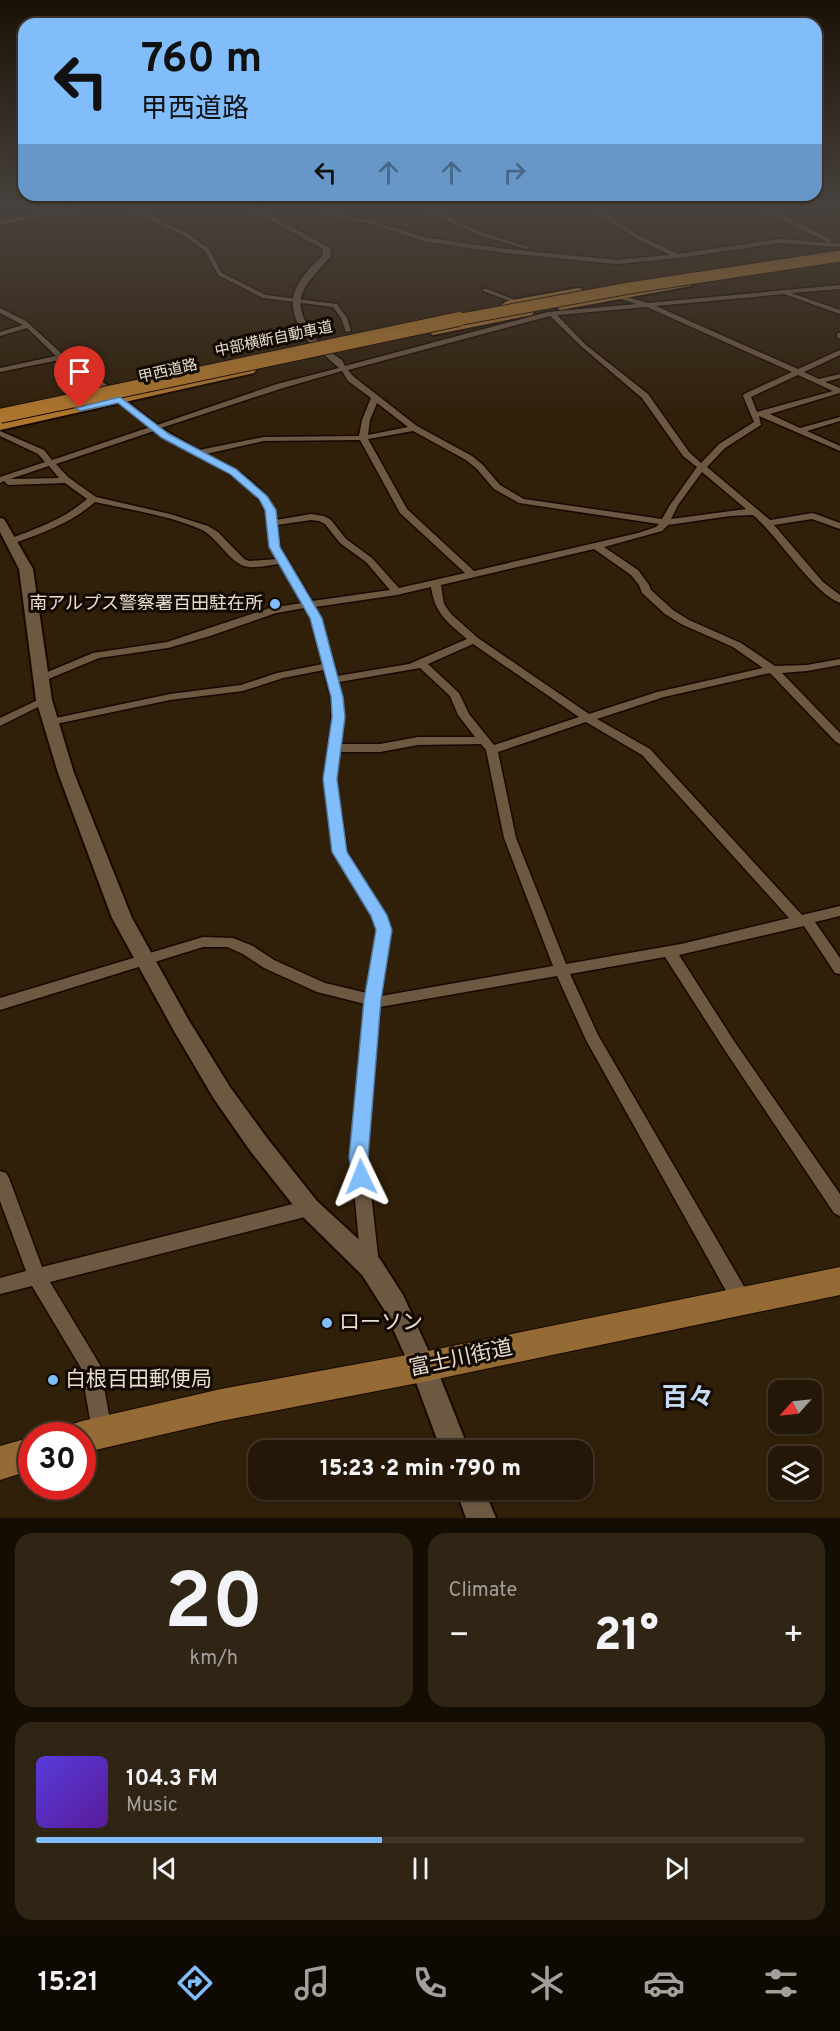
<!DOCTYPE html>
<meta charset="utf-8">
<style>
body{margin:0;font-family:Overpass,"Noto Sans JP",sans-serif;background:#302415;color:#f1f3f6;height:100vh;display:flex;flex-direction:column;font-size:22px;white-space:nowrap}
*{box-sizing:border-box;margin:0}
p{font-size:20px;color:#a39f9b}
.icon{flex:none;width:33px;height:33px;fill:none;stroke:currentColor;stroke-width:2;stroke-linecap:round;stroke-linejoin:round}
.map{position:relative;height:1518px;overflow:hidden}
.details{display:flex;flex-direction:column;gap:15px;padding:15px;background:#140d04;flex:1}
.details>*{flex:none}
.guide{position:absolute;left:18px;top:18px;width:804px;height:183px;border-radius:18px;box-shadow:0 2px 4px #0004,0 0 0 2px #413628;background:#80bdfa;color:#111;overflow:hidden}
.needle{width:39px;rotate:243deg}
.buttons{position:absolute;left:768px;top:1380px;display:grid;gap:12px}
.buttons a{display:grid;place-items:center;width:54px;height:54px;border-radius:12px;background:#241707;box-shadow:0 2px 4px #0004,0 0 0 2px #413628;font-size:30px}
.speed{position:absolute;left:18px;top:1422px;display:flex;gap:12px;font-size:30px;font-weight:700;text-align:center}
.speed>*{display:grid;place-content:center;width:78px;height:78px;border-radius:50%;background:#241707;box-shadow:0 2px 4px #0004,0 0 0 2px #413628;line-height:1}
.speed .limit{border:9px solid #d22;background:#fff;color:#111}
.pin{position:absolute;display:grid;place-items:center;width:51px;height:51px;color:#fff;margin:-62px -26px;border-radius:50% 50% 50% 0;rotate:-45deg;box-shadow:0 0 6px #0007}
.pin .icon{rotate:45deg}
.me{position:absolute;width:66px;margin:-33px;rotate:358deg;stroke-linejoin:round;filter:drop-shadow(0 0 4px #0008)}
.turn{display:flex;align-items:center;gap:21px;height:126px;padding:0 24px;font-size:27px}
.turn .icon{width:78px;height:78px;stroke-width:2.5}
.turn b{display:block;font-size:42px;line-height:51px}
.lanes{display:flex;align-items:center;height:57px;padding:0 24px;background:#0003;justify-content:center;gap:30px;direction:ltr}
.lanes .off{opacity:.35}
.big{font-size:45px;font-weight:800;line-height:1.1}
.details .card{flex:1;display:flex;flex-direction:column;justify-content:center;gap:9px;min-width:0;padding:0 21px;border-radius:18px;background:#302415}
.details .dial{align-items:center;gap:0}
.dial b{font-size:78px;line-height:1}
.song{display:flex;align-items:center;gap:18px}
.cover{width:72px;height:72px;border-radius:9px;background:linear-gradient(135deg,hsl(250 70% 55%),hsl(270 70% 35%))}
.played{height:6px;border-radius:3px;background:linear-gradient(90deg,#80bdfa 45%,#413628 45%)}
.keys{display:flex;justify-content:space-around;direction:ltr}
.heat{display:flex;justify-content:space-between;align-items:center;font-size:33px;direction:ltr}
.details .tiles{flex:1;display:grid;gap:15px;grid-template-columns:1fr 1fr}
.card:last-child{grid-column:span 2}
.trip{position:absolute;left:248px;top:1440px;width:345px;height:60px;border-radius:18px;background:#241707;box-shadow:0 2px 4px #0004,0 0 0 2px #413628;font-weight:800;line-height:60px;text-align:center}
.menu{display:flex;height:96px;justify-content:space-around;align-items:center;background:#0e0903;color:#a39f9b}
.menu .icon{width:42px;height:42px}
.menu .on{color:#80bdfa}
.menu b{font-size:27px;color:#f1f3f6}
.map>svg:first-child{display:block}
</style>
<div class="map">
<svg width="840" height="1518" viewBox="0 0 840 1518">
<rect width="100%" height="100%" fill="#301f09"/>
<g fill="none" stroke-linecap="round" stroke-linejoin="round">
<defs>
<path id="street" d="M 81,206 L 94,206 L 0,225 L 0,221 Z
M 122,206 L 129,206 L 189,234 L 209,249 L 222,273 L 266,295 L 337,304 L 347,318 L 351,331 L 346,332 L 341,318 L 333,307 L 263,298 L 218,275 L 205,251 L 185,236 Z
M 313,206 L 321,206 L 341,215 L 371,221 L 428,238 L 506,249 L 617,260 L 670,255 L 634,237 L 586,206 L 592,206 L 638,235 L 678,254 L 780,239 L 829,243 L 755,206 L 762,206 L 832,240 L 830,243 L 840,243 L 840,247 L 780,243 L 678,258 L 617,264 L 506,253 L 427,242 L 368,223 L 338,217 Z
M 417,206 L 424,206 L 480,232 L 529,247 L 526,249 L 476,234 Z
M 840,285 L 840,289 L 791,293 L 840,310 L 840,314 L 784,294 L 656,306 L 798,369 L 840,350 L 840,355 L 804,372 L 819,379 L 840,374 L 840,378 L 825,382 L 840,388 L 840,393 L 770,414 L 800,428 L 840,417 L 840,421 L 807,431 L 840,446 L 840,451 L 759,416 L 761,425 L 725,448 L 707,467 L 770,520 L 813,513 L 840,523 L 840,529 L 812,519 L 774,525 L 823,582 L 840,595 L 840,603 C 813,593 778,536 753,515 L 730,516 L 668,525 L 662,531 L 604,547 L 638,570 L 649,585 L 651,590 L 673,610 L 689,620 L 741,643 L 775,666 L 807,665 L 840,659 L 840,665 L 807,671 L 782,673 L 840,733 L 840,744 L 836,742 L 770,673 L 664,697 L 597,719 L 650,749 L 802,915 L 840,906 L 840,916 L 815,922 L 840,958 L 840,974 L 835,973 L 804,926 L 679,955 L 734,1041 L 840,1194 L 840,1216 L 834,1213 L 724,1049 L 665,957 L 570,974 L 598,1035 L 749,1295 L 751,1301 L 749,1307 L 742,1310 L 735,1307 L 586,1040 L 557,976 L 380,1007 L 367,1158 L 379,1264 L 376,1270 L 370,1272 L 364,1270 L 361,1264 L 351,1158 L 365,1004 L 317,992 L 264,968 L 243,954 L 227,947 L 203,947 L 0,1010 L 0,998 L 203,937 L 233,938 L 253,946 L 274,960 L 325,983 L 367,993 L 377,930 L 372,915 L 333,852 L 324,779 L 332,717 L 331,697 L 324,670 L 283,678 L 243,691 L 170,700 L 51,725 L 45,722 L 51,719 L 170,694 L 241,685 L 277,673 L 323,664 L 311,618 L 305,608 L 276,613 L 210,636 L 168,648 L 99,658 L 46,680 L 38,680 L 36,678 L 38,676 L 93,653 L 167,642 L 270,608 L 302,603 L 280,564 C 270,565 258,568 248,567 C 231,565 218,538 202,530 C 169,515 130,510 95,502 C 71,523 45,532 15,543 L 9,543 L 9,539 C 38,528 64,519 87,499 L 65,483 L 8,485 L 4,481 L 0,483 L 0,477 L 45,462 L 38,454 L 0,436 L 0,431 L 44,450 L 52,460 L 150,427 L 91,381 L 65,366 L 59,360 L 0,372 L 0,368 L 56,356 L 27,328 L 0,336 L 0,332 L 23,325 L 0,313 L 0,308 L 26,321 L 71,362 L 97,377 L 157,425 L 277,384 L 339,368 L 313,345 L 313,343 L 315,342 L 342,360 L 345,366 L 548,312 L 637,304 L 614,297 L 614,295 L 616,294 L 648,303 ZM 647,307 L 792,372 L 744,394 L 743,396 L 754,422 L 719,444 L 701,463 L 689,452 L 648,394 L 586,345 L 557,315 ZM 550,316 L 582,347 L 642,398 L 683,456 L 697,467 L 670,505 L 662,519 L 524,499 L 500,485 L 483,465 L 472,456 L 417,426 L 354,377 L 348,370 ZM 342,371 L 348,381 L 371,398 L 362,420 L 359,436 L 264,437 L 199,450 L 161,428 L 283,388 ZM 798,375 L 833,391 L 757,412 L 751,397 ZM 377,403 L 408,427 L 368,435 L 370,420 ZM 154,431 L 163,438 C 190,452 254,480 265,509 C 272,526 266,539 277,559 L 249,561 L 244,559 L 218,532 L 208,526 L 170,514 L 96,497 L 68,477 L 56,464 ZM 413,431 L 466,460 L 477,469 L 494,489 L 519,503 L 659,524 L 656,527 L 638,533 L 474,571 L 407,509 L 368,439 ZM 360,440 L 400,513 L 465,573 L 399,588 L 372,558 L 346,539 L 331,520 L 324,516 L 311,514 L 276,520 C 271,487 233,467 206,454 L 264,441 ZM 49,466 L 59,478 L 10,479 ZM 702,472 L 746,509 L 671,519 L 678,505 ZM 311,520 L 319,521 L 325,524 L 340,543 L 366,562 L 390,590 L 312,601 L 280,547 L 277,525 ZM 594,549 L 631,575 L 639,585 L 642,593 L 665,614 L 681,624 L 733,647 L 763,668 L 657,692 L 589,714 L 478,638 L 451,614 L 444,604 L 441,585 ZM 431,587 C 435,614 447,622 467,639 L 409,664 L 337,676 L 321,618 L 315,607 L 397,595 ZM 473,644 L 579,717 L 494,745 L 469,714 L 459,693 L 428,664 ZM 420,668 L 450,696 L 458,715 L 475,737 L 418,737 L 380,744 L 340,744 C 343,723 344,704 339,682 ZM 586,722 L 642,755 L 789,918 L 681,944 L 566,964 L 516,838 L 498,752 ZM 481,744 L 486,750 L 504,838 L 553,966 L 381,996 L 391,930 L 386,915 L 347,852 L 336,779 L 339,752 L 380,752 L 418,745 Z
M 483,289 L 487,289 L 531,306 L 526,307 L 483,291 Z
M 840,332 L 840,339 L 837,337 L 837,334 Z
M 44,697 L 48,698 L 50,700 L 48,702 L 0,726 L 0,718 Z
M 0,1171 L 6,1173 L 9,1178 L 42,1267 L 309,1200 L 315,1203 L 318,1208 L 315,1213 L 309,1216 L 50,1282 L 100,1365 L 112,1431 L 109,1438 L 102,1441 L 95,1438 L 92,1431 L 81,1368 L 32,1286 L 0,1294 L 0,1278 L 26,1271 L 0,1201 Z"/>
<path id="secondary" d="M 244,206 L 253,206 L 330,248 L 331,256 C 300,291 287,300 319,343 L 317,345 L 311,345 C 282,306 289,287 323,255 L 323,249 Z
M 0,518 L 4,519 L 33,569 L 52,700 L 74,773 L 132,918 L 188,1019 L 230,1087 L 267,1138 L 317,1201 L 380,1259 L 403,1295 L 436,1367 L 469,1450 L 441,1450 L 411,1369 L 385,1311 L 362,1275 L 301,1215 L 251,1152 L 214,1099 L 174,1031 L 112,918 L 58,773 L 36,700 L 19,569 L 0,532 Z
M 456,1490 L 484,1490 L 496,1518 L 466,1518 Z"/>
<path id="primary" d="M 840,1267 L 840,1295 L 423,1382 L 221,1421 L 82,1453 L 82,1436 L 66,1436 L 70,1425 L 82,1421 L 221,1389 L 423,1352 Z
M 32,1437 L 32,1470 L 0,1480 L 0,1446 Z"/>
<path id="highway" d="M 687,280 L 693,284 L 691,286 L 560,310 L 554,306 L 560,302 Z
M 578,288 L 582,289 L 582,295 L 507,309 L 501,305 L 507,301 Z
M 528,308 L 534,312 L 532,315 L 433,335 L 427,331 L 433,327 Z
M 249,366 L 256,370 L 254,373 L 0,430 L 0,422 Z"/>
</defs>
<!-- street casing -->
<use href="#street" stroke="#170800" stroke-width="3"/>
<!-- secondary casing -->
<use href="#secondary" stroke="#170800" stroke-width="4"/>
<!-- primary casing -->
<use href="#primary" stroke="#170800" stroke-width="2"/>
<!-- highway casing -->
<use href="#highway" stroke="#170800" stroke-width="4"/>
<!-- street -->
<use href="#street" fill="#6d5842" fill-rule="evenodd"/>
<!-- secondary -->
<use href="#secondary" fill="#6d5842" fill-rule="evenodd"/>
<!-- primary -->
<use href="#primary" fill="#946a35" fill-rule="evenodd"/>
<!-- highway -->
<use href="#highway" fill="#ae762d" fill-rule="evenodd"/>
<defs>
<path id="highway-bridge-far1" d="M 451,321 L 629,288 L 840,256"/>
<path id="highway-bridge" d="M 0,416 L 459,319"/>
</defs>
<!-- highway-bridge-far1 casing -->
<use href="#highway-bridge-far1" stroke="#170800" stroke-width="13" stroke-linecap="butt"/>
<!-- highway-bridge casing -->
<use href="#highway-bridge" stroke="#170800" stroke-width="16" stroke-linecap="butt"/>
<!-- highway-bridge-far1 -->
<use href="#highway-bridge-far1" stroke="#ae762d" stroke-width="11"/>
<!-- highway-bridge -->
<use href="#highway-bridge" stroke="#ae762d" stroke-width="14"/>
</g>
<!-- sky -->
<linearGradient id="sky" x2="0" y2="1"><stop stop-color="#1a1105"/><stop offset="0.49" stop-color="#48423e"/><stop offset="1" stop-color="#48423e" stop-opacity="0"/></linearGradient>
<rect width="840" height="419" fill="url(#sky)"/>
<!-- route -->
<path fill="#80bdfa" stroke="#537ba2" stroke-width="1.5" d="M 120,397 L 169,434 L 236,469 L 267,496 L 276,510 L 280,547 L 322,618 L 343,697 L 345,717 L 337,779 L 347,852 L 387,915 L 392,930 L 381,1000 L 368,1158 L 370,1177 L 367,1183 L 361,1186 L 354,1183 L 349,1158 L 364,1000 L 376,930 L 371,916 L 332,852 L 323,779 L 332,717 L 331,697 L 310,618 L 269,547 L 265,510 L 259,499 L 230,474 L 162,438 L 118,403 L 80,411 L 76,408 Z"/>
<!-- markers -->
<g fill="#80bdfa" stroke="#120a03" stroke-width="2">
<circle cx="275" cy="604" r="6"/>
<circle cx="327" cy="1323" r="6"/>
<circle cx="53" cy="1380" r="6"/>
</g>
<g text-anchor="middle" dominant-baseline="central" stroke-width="6" stroke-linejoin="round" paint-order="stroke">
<!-- far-street labels -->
<g font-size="15" fill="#e9ddd1" stroke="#120a03">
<text transform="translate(274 340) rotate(-12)">中部横断自動車道</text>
<text transform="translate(168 372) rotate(-13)">甲西道路</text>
</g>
<!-- poi labels -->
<g font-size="18" fill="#e9ddd1" stroke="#120a03" text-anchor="end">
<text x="263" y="604">南アルプス警察署百田駐在所</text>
</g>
<!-- near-poi labels -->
<g font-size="21" fill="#e9ddd1" stroke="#120a03" text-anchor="start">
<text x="339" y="1323">ローソン</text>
<text x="65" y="1380">白根百田郵便局</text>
</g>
<!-- near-street labels -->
<g font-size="21" fill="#e9ddd1" stroke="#120a03">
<text transform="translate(461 1359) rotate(-12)">富士川街道</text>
</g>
<!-- near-quarter labels -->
<g font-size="26" font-weight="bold" fill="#c5dbf3" stroke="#120a03">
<text x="688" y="1399">百々</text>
</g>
</g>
</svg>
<div class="buttons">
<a><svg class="needle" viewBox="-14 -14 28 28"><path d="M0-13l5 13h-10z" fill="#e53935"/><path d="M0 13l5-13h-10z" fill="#a39f9b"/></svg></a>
<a><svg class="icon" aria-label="layers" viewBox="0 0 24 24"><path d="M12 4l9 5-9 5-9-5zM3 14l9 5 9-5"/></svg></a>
</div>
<div class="speed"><div class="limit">30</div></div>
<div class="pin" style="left:80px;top:408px;background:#d93025"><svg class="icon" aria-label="arrive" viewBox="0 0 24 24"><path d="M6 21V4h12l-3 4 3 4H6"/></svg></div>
<svg class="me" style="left:361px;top:1177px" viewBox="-20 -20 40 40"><path d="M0-17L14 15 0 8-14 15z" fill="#80bdfa" stroke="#fff" stroke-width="4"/></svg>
<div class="trip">15:23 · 2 min · 790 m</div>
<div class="guide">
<div class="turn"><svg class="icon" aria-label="left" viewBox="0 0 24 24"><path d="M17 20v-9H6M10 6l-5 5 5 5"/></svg><div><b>760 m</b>甲西道路</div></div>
<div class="lanes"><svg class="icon" aria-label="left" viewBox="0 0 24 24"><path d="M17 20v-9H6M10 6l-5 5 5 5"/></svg><svg class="icon off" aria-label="ahead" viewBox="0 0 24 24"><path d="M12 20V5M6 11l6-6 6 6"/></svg><svg class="icon off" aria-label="ahead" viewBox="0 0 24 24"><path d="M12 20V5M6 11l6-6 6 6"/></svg><svg class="icon off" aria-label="right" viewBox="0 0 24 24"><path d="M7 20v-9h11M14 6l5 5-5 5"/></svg></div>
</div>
</div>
<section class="details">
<div class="tiles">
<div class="card dial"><b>20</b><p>km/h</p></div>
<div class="card"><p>Climate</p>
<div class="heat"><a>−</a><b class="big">21°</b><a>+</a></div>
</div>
<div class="card">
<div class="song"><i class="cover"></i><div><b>104.3 FM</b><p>Music</p></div></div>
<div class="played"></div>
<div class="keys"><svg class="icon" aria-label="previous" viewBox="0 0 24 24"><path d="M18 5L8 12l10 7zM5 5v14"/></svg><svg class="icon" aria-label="pause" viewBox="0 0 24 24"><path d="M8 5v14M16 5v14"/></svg><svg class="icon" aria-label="next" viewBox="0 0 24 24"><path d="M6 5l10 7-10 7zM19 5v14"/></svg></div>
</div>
</div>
</section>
<nav class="menu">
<b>15:21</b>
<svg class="icon on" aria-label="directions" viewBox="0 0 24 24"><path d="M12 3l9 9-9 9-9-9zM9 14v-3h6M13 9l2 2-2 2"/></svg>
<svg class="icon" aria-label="music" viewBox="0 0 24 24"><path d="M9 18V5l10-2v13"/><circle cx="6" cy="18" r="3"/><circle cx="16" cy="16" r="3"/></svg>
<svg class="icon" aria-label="phone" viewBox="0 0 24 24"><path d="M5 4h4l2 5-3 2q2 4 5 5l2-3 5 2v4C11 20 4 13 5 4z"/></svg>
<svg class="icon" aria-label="climate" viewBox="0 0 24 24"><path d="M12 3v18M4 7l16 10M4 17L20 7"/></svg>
<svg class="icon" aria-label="car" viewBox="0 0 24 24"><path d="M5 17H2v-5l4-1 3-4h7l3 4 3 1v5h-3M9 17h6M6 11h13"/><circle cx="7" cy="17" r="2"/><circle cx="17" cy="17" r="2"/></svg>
<svg class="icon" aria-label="filters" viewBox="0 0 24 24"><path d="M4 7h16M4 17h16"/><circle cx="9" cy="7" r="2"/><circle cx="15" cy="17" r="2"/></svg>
</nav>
